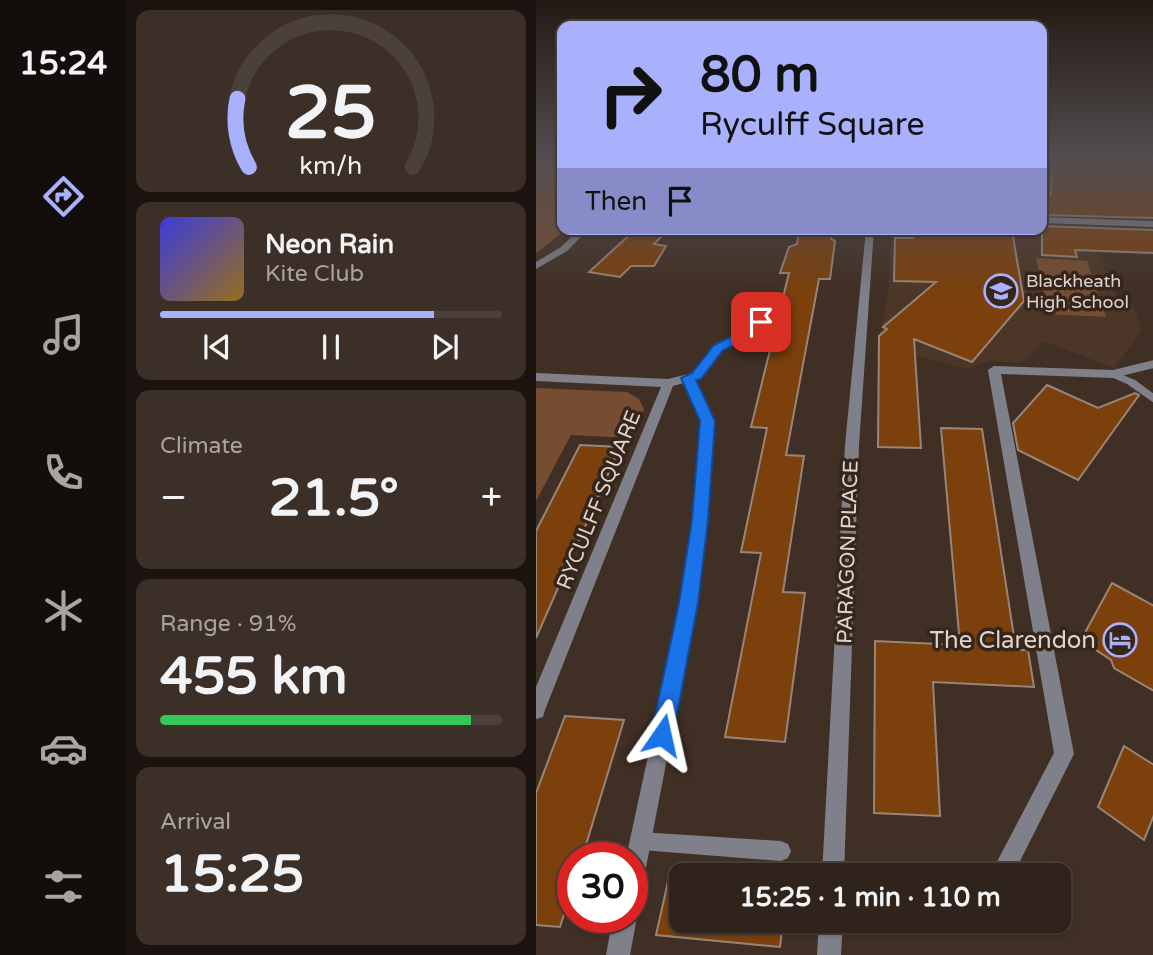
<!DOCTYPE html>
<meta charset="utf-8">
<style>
body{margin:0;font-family:"Varela Round",sans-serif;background:#3c2f28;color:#f1f3f6;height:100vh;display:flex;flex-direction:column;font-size:26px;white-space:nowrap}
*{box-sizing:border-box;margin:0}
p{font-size:23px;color:#a8a4a3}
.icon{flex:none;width:38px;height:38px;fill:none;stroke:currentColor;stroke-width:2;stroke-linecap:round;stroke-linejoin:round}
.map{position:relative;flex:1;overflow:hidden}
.side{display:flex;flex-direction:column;gap:10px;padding:10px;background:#1a130f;width:410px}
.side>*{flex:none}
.hud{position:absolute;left:21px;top:21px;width:490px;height:214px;border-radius:14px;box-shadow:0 2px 5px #0004,0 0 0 2px #4b403a;background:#a9b0fc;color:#111;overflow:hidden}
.speed{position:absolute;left:21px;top:842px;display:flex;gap:14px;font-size:35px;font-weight:700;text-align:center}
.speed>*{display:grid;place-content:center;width:91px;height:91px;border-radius:50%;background:#30231b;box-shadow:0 2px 5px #0004,0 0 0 2px #4b403a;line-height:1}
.speed .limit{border:10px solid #d22;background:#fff;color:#111}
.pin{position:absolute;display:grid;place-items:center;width:60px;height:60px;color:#fff;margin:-30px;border-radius:14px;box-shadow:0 4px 10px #0006}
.me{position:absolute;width:77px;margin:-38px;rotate:11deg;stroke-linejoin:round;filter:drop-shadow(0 0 5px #0008)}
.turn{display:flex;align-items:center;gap:24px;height:147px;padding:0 28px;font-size:32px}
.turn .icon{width:91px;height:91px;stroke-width:2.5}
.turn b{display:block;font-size:49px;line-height:60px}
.then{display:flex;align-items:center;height:66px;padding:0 28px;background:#0003;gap:14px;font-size:26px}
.big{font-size:52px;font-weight:800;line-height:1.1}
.side .widget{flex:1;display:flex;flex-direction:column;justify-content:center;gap:10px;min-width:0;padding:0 24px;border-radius:14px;background:#3c2f28}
.side .dial{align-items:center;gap:0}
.dial svg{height:182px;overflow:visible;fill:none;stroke:#4b403a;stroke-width:7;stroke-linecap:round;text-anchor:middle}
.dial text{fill:#f1f3f6;stroke:none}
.song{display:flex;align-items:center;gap:21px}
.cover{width:84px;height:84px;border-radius:10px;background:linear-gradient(135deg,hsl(240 70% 55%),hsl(40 70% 35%))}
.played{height:7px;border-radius:4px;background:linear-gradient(90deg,#a9b0fc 80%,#4b403a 80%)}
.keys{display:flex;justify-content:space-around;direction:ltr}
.heat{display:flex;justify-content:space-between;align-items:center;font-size:38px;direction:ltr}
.charge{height:10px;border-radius:5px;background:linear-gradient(90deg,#34c759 91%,#4b403a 0)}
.trip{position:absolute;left:133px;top:863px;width:402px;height:70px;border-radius:14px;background:#30231b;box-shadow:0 2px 5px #0004,0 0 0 2px #4b403a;font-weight:800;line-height:70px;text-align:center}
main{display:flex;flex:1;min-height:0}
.tabs{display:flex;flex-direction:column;width:126px;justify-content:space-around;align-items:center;background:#130e0b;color:#a8a4a3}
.tabs .icon{width:49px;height:49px}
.tabs .selected{color:#a9b0fc}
.tabs b{font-size:32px;color:#f1f3f6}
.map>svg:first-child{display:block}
</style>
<main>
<nav class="tabs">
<b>15:24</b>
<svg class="icon selected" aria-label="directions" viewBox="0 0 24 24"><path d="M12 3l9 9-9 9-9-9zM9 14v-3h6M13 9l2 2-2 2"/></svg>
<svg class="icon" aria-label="music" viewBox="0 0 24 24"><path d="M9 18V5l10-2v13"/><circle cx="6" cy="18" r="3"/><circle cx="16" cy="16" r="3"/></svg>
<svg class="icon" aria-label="phone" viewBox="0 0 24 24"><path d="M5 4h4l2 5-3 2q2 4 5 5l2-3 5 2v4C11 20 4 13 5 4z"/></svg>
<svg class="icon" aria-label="climate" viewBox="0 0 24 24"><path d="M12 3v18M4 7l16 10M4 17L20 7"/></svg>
<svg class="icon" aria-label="car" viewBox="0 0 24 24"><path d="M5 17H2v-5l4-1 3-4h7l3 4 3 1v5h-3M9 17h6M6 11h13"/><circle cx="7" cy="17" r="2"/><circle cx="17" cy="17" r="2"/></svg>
<svg class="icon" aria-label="filters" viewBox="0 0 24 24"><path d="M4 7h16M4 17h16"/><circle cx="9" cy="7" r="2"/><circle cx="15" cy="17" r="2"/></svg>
</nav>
<section class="side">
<div class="widget dial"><svg viewBox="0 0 100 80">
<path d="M14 69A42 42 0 1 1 86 69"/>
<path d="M14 69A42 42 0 0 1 9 39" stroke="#a9b0fc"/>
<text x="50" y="56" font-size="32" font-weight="700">25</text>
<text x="50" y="72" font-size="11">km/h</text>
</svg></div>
<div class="widget">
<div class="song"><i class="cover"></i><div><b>Neon Rain</b><p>Kite Club</p></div></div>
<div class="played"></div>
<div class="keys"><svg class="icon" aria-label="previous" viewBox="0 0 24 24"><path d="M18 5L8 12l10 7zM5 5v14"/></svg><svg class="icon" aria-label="pause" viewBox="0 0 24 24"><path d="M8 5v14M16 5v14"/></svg><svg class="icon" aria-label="next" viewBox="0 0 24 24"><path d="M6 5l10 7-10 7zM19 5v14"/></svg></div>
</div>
<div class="widget"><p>Climate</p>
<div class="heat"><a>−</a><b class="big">21.5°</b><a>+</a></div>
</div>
<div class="widget"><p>Range · 91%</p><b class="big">455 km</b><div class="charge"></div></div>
<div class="widget"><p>Arrival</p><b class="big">15:25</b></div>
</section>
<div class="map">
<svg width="618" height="955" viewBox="0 0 618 955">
<rect width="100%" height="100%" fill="#402f24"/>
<!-- built -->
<path fill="#4c3627" d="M 506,228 L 544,229 L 553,252 L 561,252 L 582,298 L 595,300 L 606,331 L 578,368 L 508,341 L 486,363 L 454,361 L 431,369 L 342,346 L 353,284 L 355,229 Z"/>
<!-- green -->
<path fill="#774d31" d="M 0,160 L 26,160 L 26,229 L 31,229 L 0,253 Z
M 500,258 L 551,261 L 570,317 L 513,314 Z
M 0,388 L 91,392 L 103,399 L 108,409 L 95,438 L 35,435 L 0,501 Z"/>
<!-- building -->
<path fill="#7b400c" stroke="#998578" stroke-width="2" d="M 516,160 L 618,160 L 618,218 L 506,215 L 506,194 L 515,194 Z
M 506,226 L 618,230 L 618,253 L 539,250 L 541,257 L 506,255 Z
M 100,229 L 132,230 L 118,244 L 130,246 L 118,266 L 95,266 L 84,277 L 53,272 Z
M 377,229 L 476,231 L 488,301 L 436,362 L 378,339 L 385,448 L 342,447 L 343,336 L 351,329 L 347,327 L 400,282 L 358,281 L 359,238 L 377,238 Z
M 263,230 L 296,231 L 295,239 L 299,241 L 294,279 L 283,279 L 250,455 L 268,456 L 247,592 L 269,593 L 249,742 L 189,737 L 225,553 L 205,552 L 231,428 L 215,427 L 253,273 L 244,273 L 253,247 L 261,244 Z
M 511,385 L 562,408 L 599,393 L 603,395 L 542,480 L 482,450 L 477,423 Z
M 405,428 L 446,429 L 480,650 L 492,650 L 498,687 L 397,682 L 404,816 L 338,813 L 339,641 L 424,645 Z
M 44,445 L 84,447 L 0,638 L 0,531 Z
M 576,583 L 618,606 L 618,691 L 578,668 L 575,660 L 545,640 Z
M 29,716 L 88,720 L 46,858 L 37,858 L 37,886 L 24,927 L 0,925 L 0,793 Z
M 588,746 L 618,765 L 618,815 L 608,840 L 562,807 Z
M 135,868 L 220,875 L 145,875 L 145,920 L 247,920 L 244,947 L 120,935 Z"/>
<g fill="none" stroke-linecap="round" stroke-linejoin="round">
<!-- lane -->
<path fill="#7f8089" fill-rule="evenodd" d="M 577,371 L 599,380 L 618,394 L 618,403 L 591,384 L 573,376 L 573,372 Z
M 105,832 L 245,841 L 252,844 L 255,851 L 252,858 L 245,861 L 105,850 L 98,848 L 96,841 L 98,834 Z"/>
<!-- street -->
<path fill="#7f8089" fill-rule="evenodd" d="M 506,217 L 618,221 L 618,227 L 506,223 Z
M 44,229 L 53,229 L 31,251 L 0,269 L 0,262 L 25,247 Z
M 330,229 L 338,229 L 323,445 L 308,875 L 286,875 L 309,445 Z
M 232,292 L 237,295 L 230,322 L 223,331 L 187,349 L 164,379 L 159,380 L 178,421 L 171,520 L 161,603 L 107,883 L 104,891 L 96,894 L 96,858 L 90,858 L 145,603 L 157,520 L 166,421 L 148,383 L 137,386 L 9,710 L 7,717 L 0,719 L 0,687 L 125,387 L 0,381 L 0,373 L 132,379 L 156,373 L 179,345 L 215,327 L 220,321 L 227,295 Z
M 618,360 L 618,368 L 577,378 L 465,374 L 538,754 L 477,875 L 454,875 L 518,753 L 452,370 L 458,366 L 577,370 Z
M 96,908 L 101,917 L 94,955 L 70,955 L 77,917 L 96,917 Z
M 283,920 L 307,920 L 305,955 L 281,955 Z"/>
</g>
<!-- sky -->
<linearGradient id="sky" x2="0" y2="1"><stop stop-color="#231a14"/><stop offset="0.54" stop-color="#534d50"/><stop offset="1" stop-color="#534d50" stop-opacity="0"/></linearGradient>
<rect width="618" height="294" fill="url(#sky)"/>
<!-- route -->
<path fill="#1a73e8" stroke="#114b97" stroke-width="2" d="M 220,319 L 231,322 L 214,338 L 187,350 L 165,379 L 160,380 L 179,421 L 172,520 L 162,603 L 137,735 L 134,743 L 126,746 L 118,743 L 115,735 L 143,603 L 156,520 L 164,421 L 145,378 L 156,373 L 178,345 L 205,332 Z"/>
<!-- icons -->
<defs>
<symbol id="school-ring" viewBox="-11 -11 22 22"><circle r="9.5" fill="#35251a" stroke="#a9b0fc" stroke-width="1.5"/><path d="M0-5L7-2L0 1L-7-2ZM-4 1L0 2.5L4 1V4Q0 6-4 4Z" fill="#a9b0fc"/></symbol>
<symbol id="hotel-ring" viewBox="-11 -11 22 22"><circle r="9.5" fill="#35251a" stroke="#a9b0fc" stroke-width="1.5"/><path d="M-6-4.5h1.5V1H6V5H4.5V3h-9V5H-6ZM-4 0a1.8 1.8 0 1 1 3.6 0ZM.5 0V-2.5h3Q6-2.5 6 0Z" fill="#a9b0fc"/></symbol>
</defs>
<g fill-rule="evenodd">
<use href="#school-ring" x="446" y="272" width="38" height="38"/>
<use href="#hotel-ring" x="565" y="621" width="38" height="38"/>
</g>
<g text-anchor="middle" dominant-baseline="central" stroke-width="7" stroke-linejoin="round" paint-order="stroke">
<!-- far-poi labels -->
<g font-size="18" fill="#dfd4cd" stroke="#35251a" text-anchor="start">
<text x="490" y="281">Blackheath<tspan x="490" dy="21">High School</tspan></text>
</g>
<!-- street labels -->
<g font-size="21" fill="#dfd4cd" stroke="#35251a">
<text transform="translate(63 500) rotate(-68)">RYCULFF SQUARE</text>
<text transform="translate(312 552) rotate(-88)">PARAGON PLACE</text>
</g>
<!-- near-poi labels -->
<g font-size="24" fill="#dfd4cd" stroke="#35251a" text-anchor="end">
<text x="560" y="640">The Clarendon</text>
</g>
</g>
</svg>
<div class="speed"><div class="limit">30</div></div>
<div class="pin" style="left:225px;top:322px;background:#d93025"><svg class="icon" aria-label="arrive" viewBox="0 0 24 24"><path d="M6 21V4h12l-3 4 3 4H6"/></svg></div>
<svg class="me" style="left:126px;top:735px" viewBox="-20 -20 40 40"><path d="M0-17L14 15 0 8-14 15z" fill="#1a73e8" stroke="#fff" stroke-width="4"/></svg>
<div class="trip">15:25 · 1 min · 110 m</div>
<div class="hud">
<div class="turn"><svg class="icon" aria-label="right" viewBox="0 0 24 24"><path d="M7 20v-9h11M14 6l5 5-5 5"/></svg><div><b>80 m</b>Ryculff Square</div></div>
<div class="then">Then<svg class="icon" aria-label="arrive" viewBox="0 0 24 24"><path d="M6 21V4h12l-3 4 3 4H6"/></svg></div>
</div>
</div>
</main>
